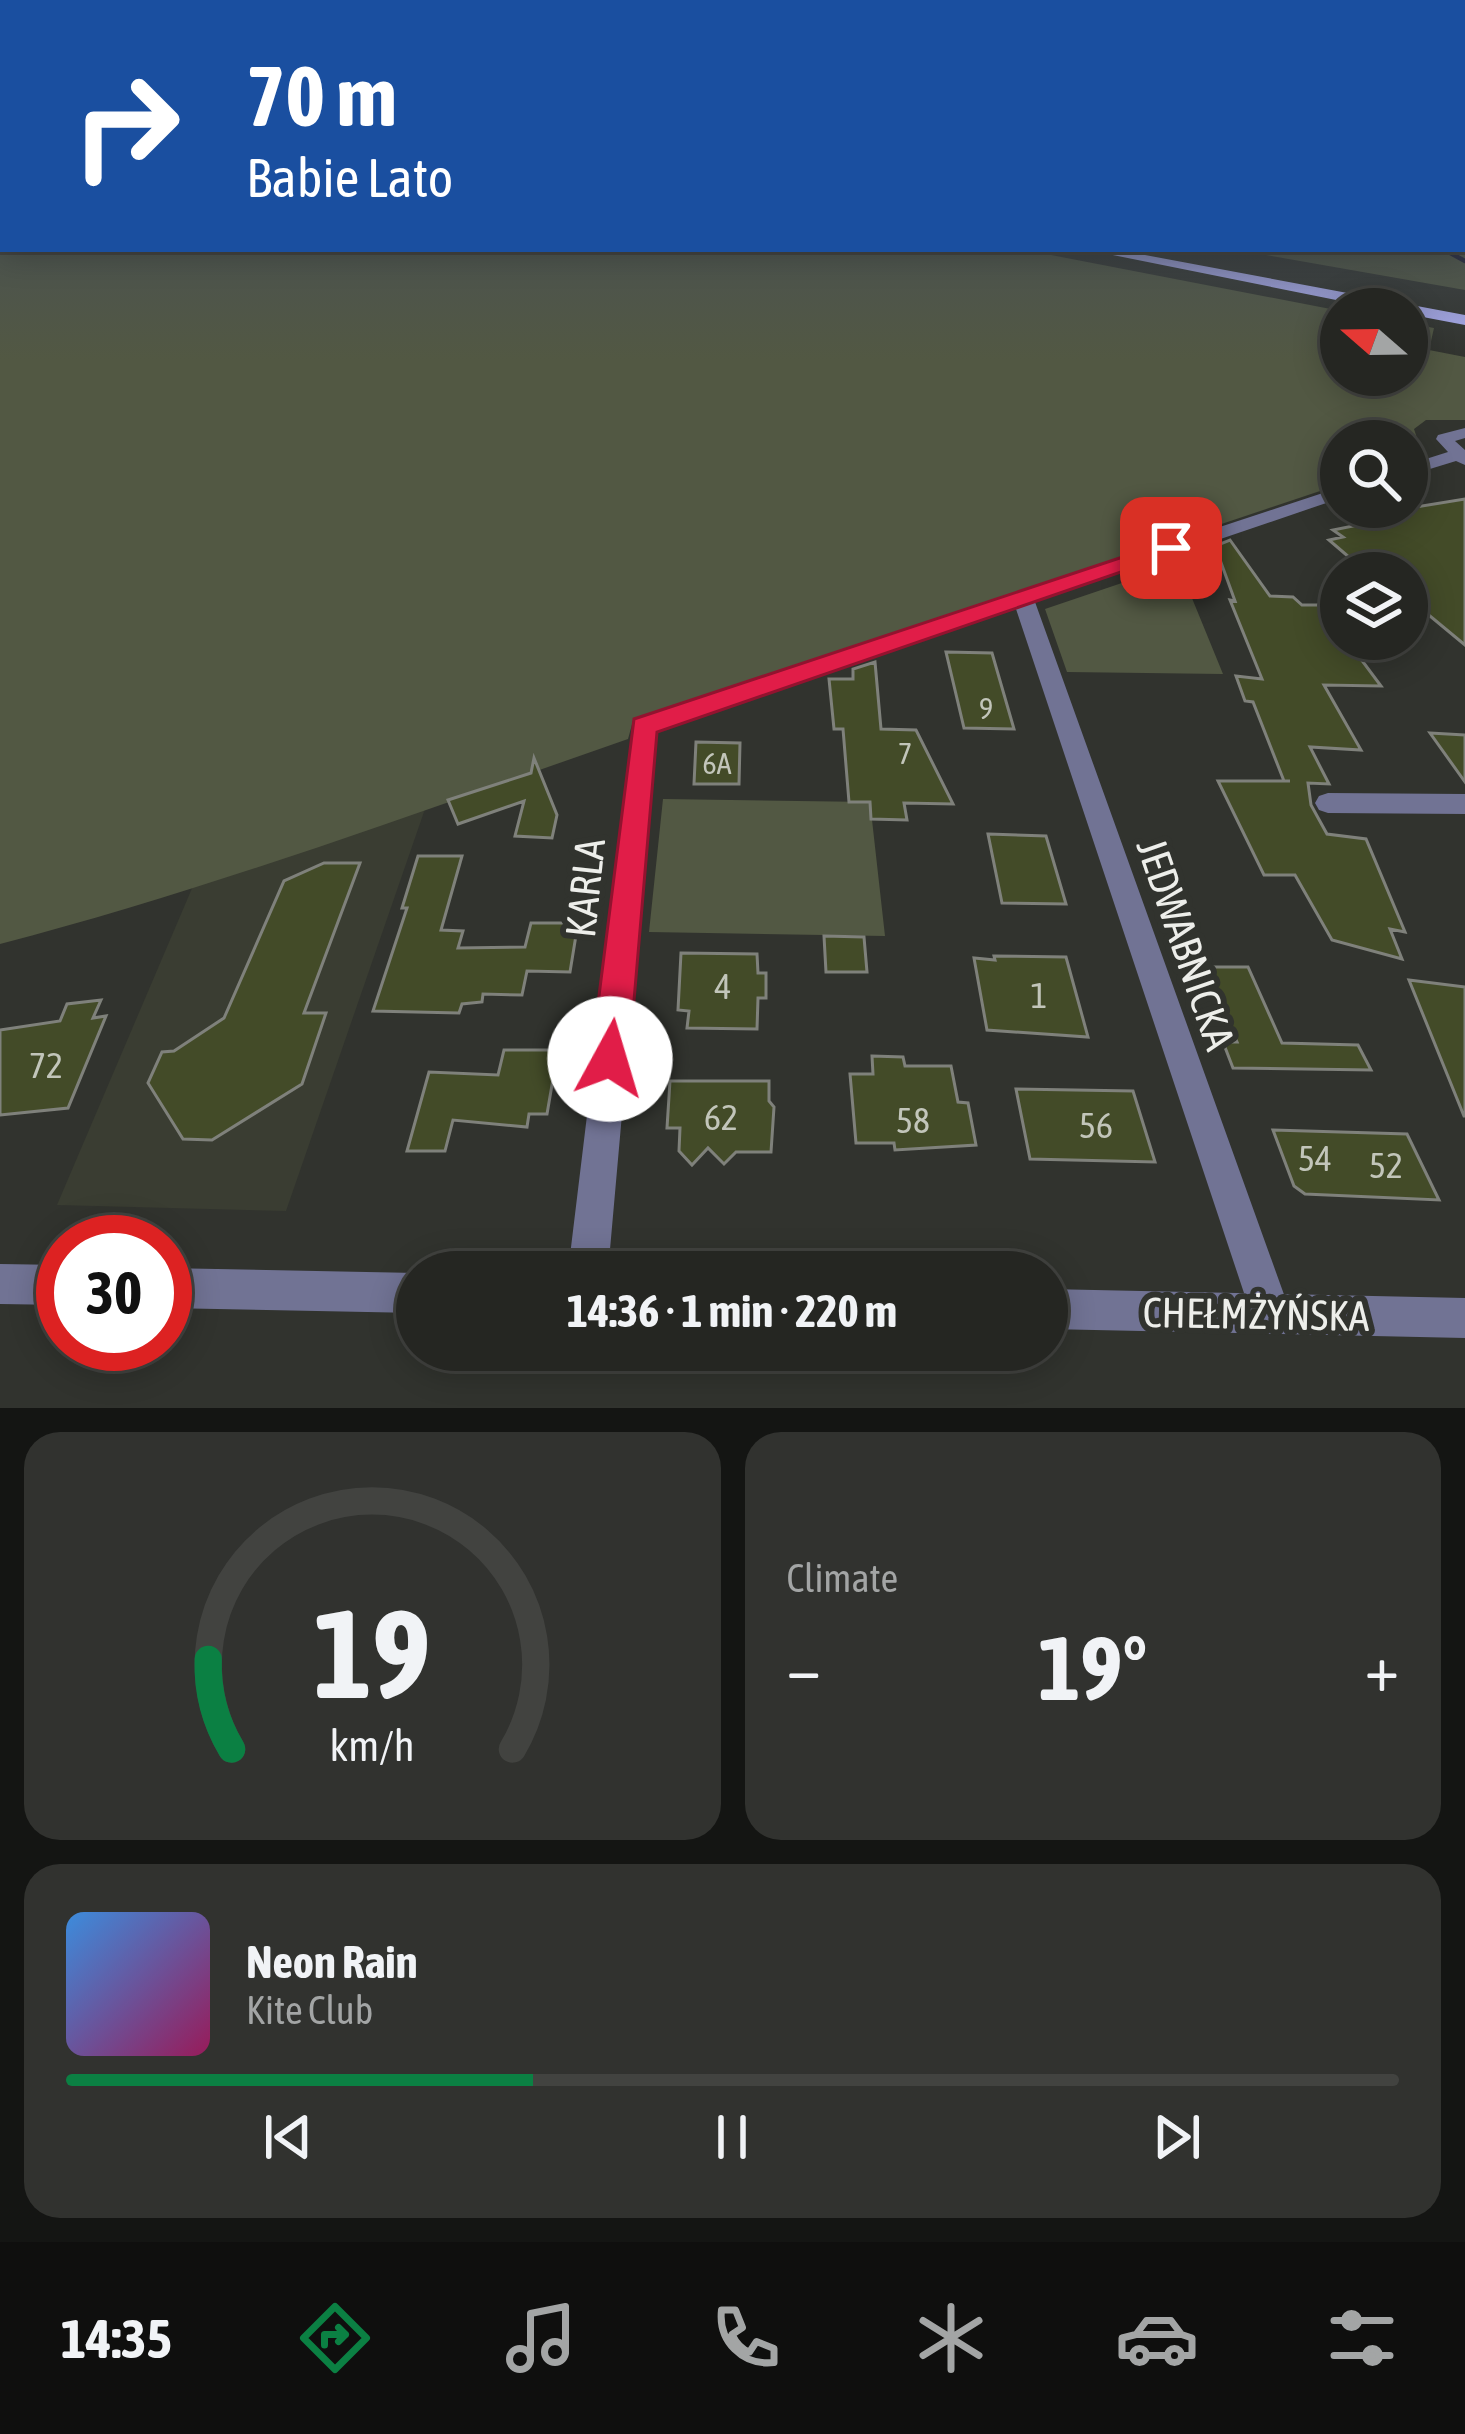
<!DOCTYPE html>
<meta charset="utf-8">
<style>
body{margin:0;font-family:"Asap Condensed",sans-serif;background:#31322f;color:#f1f3f6;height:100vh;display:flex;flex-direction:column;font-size:45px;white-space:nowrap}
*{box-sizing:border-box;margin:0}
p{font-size:39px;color:#a3a5a5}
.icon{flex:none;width:66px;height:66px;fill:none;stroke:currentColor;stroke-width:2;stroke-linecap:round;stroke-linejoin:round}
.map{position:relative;height:1408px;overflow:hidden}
.details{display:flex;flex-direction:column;gap:24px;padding:24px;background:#141513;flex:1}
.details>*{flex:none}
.top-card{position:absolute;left:0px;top:0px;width:1467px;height:252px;box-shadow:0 6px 30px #0003,0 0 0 3px #424340;background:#1a4fa0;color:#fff;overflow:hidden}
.needle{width:78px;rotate:290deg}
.buttons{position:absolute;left:1320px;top:288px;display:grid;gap:24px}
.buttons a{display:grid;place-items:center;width:108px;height:108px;border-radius:50%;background:#252622;box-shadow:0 6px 30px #0003,0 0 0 3px #424340;font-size:60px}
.speed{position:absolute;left:36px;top:1215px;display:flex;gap:24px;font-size:60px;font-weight:700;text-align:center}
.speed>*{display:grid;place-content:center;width:156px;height:156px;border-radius:50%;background:#252622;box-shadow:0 6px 30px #0003,0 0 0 3px #424340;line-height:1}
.speed .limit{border:18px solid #d22;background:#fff;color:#111}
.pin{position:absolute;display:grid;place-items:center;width:102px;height:102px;color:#fff;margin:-51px;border-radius:24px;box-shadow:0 6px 18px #0006}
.me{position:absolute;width:132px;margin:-66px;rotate:6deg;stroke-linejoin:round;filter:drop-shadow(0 0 9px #0008)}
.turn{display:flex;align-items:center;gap:42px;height:252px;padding:0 48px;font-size:54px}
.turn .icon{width:156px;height:156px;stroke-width:2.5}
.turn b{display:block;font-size:84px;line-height:102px}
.big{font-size:90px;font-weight:700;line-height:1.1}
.details .tile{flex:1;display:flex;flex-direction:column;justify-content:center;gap:18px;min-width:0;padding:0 42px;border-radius:36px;background:#31322f}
.details .dial{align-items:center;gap:0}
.dial svg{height:312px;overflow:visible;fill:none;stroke:#424340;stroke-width:7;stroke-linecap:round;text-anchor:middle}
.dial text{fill:#f1f3f6;stroke:none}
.song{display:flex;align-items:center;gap:36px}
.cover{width:144px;height:144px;border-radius:18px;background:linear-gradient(135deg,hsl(210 70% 55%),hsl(330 70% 35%))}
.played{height:12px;border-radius:6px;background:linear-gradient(90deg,#0b8043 35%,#424340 35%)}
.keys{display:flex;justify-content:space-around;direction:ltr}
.heat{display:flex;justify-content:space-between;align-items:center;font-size:66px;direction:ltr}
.details .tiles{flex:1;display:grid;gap:24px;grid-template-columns:1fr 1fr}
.tile:last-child{grid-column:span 2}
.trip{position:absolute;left:396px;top:1251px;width:672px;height:120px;border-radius:60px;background:#252622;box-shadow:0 6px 30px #0003,0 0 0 3px #424340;font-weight:700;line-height:120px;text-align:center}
.dock{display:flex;height:192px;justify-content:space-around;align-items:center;background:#0f0f0e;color:#a3a5a5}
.dock .icon{width:84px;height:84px}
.dock .current{color:#0b8043}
.dock b{font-size:54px;color:#f1f3f6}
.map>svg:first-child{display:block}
</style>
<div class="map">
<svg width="1465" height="1408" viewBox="0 0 1465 1408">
<rect width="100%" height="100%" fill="#31332e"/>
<!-- built -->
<path fill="#3a3d32" d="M 425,809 L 286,1211 L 57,1205 L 193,886 Z"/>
<!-- green -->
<path fill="#525843" d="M 0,163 L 3,249 L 1020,249 L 1341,311 L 1341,375 L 1407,375 L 1407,323 L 1434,328 L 1429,350 L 1465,357 L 1465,420 L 1426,420 L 1414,429 L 1417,438 L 1413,440 L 1366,427 L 1359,441 L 1341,441 L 1341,484 L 633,721 L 628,739 C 421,811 212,889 0,944 Z
M 1465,163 L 1465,290 L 1232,249 L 1464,249 Z
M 1178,564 L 1223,674 L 1067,672 L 1045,609 Z
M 663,799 L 870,802 L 885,936 L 649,932 Z"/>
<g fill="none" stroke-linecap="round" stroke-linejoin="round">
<!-- stream -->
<path stroke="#171633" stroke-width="4.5" d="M 1443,249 L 1465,261"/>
</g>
<!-- building -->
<path fill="#434b28" stroke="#7f817b" stroke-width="3" d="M 1465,499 L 1465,645 L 1407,597 L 1407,573 L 1364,570 L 1329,540 L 1343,537 L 1333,530 L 1388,519 L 1379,513 Z
M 1230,540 L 1270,596 L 1293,597 L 1302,605 L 1341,605 L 1341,639 L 1346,639 L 1381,686 L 1324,685 L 1361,750 L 1310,747 L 1329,784 L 1308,783 L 1311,805 L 1327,834 L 1366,839 L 1405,932 L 1390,929 L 1402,959 L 1332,940 L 1295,875 L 1264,875 L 1218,781 L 1290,781 L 1284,781 L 1253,702 L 1245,701 L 1236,676 L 1262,679 L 1230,600 L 1235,601 L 1215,546 Z
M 946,652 L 992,653 L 1014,729 L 964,728 Z
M 875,662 L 881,729 L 916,730 L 953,804 L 904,803 L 907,820 L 871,819 L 870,802 L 849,802 L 843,729 L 834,729 L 829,679 L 853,679 L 853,669 Z
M 1430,733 L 1465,735 L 1465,782 Z
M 696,742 L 740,743 L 739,784 L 694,784 Z
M 534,758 L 557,815 L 552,838 L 515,836 L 524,801 L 458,824 L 448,800 L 531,773 Z
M 988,834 L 1046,836 L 1066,904 L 1002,903 Z
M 418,856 L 462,856 L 441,930 L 463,931 L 458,948 L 525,947 L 531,923 L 578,923 L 570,972 L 527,971 L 522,995 L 483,994 L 482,1002 L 462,1004 L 459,1013 L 373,1011 L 407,908 L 402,908 Z
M 324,863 L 360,863 L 304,1013 L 326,1013 L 302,1084 L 212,1140 L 183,1139 L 148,1083 L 162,1052 L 174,1051 L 224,1018 L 284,881 Z
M 824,936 L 864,937 L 867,972 L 826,972 Z
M 681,953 L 757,954 L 758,973 L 766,973 L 766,998 L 758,998 L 757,1029 L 687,1028 L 689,1011 L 678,1010 Z
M 994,956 L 1066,957 L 1088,1037 L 987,1030 L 974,958 L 995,960 Z
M 1204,967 L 1248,967 L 1282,1043 L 1358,1045 L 1371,1070 L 1233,1068 L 1223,1042 L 1237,1042 Z
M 1409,980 L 1465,987 L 1465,1116 L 1464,1116 Z
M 101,1000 L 93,1018 L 106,1016 L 68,1108 L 0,1115 L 0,1030 L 60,1021 L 67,1004 Z
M 504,1050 L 558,1050 L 547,1114 L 529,1114 L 527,1127 L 453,1120 L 445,1151 L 407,1151 L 429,1072 L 498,1075 Z
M 872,1056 L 903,1057 L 905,1066 L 951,1066 L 958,1102 L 968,1103 L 976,1145 L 895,1150 L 894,1143 L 856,1143 L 850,1074 L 873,1074 Z
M 670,1081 L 769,1081 L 769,1101 L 774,1107 L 771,1152 L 736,1152 L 724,1164 L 708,1148 L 692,1165 L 679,1151 L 680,1128 L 667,1128 Z
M 1016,1089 L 1133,1091 L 1155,1162 L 1030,1159 Z
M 1273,1130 L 1407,1134 L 1439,1200 L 1305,1194 L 1294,1186 Z"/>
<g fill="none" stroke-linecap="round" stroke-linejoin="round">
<!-- minor -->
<path fill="#717394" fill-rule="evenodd" d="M 1465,428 L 1465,438 L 1455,441 L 1465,450 L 1465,465 L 1456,461 L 1407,476 L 1407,465 L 1448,452 L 1436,439 L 1438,435 Z
M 1341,487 L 1341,498 L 1035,602 L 1291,1314 L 1285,1328 L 1271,1334 L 1257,1328 L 1251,1314 L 1016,609 L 656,731 L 608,1272 L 568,1272 L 635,720 Z
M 1328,793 L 1465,794 L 1465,814 L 1328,813 L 1319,810 L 1315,803 L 1319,796 Z"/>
<!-- tertiary -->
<path fill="#717394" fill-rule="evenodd" d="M 0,1264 L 63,1265 L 63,1305 L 0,1304 Z
M 165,1268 L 417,1273 L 417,1313 L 165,1308 Z
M 1047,1289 L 1465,1298 L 1465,1338 L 1047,1329 Z"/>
<!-- primary -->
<path fill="#b0b2f8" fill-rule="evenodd" d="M 1083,249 L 1113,249 L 1465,315 L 1465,325 L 1407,314 L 1407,309 L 1381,309 Z"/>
</g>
<!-- sky -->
<linearGradient id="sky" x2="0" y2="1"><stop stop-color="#1b1c19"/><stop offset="0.45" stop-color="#485057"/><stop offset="1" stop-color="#485057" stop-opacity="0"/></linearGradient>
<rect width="1465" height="360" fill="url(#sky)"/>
<!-- route -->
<path fill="#e11d48" stroke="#92132f" stroke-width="3" d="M 1171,541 L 1182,548 L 1179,552 L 657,732 L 629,1059 L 623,1073 L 610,1078 L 596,1073 L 591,1059 L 634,719 Z"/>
<g text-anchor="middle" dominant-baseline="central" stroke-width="12" stroke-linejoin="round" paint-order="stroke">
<!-- number labels -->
<g font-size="30" fill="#c2c5ba">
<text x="986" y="708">9</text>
<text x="905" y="753">7</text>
<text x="717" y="763">6A</text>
</g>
<!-- near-number labels -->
<g font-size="36" fill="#c2c5ba">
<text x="723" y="986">4</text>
<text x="1039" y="995">1</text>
<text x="46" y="1065">72</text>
<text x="721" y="1117">62</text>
<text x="913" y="1120">58</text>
<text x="1096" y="1125">56</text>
<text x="1315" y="1158">54</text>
<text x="1386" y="1165">52</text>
</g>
<!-- near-street labels -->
<g font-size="42" fill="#edeeea" stroke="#31332e">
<text transform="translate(585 888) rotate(-84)">KARLA</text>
<text transform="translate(1186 944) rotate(71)">JEDWABNICKA</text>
<text transform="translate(1256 1314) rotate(1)">CHEŁMŻYŃSKA</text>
</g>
</g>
</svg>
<div class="buttons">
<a><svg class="needle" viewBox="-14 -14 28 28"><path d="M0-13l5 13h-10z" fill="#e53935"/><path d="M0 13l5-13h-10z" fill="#a3a5a5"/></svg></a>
<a><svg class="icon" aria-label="search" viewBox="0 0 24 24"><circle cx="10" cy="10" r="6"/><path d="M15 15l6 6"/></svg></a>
<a><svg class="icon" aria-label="layers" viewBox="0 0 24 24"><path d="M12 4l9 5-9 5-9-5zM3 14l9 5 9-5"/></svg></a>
</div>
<div class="speed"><div class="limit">30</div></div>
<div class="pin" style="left:1171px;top:548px;background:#d93025"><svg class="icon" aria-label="arrive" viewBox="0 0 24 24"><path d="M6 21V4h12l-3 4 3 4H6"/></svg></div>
<svg class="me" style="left:610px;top:1059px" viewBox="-20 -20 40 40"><circle r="19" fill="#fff"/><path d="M0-13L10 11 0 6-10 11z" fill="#e11d48"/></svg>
<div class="trip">14:36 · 1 min · 220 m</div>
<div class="top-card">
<div class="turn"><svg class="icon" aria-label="right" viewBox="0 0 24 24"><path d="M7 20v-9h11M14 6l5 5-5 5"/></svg><div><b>70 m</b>Babie Lato</div></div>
</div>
</div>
<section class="details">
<div class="tiles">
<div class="tile dial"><svg viewBox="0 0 100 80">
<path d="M14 69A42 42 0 1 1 86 69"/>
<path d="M14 69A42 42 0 0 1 8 46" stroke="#0b8043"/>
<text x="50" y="56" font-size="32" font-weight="700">19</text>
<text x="50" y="72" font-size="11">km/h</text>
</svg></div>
<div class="tile"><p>Climate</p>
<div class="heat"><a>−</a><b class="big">19°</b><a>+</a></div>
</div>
<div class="tile">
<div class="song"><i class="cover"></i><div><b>Neon Rain</b><p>Kite Club</p></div></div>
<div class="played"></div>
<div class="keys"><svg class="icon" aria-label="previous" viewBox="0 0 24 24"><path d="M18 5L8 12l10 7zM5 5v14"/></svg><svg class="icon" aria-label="pause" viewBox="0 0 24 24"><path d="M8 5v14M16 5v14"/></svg><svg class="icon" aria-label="next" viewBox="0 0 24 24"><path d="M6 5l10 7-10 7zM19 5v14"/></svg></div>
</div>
</div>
</section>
<nav class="dock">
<b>14:35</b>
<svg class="icon current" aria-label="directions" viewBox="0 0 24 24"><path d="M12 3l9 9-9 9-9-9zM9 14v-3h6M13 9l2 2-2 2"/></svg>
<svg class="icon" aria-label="music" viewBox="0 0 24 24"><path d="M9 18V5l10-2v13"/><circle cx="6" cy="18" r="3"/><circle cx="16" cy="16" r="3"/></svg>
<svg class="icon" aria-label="phone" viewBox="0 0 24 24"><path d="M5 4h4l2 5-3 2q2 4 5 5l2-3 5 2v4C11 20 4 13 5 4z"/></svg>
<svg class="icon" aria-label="climate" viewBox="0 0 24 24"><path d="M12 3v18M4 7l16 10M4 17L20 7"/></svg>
<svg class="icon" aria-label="car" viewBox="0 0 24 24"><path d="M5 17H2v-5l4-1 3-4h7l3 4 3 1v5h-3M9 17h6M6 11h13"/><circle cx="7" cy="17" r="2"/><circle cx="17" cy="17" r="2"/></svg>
<svg class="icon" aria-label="filters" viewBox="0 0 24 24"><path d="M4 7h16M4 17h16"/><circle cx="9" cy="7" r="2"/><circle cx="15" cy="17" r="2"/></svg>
</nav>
